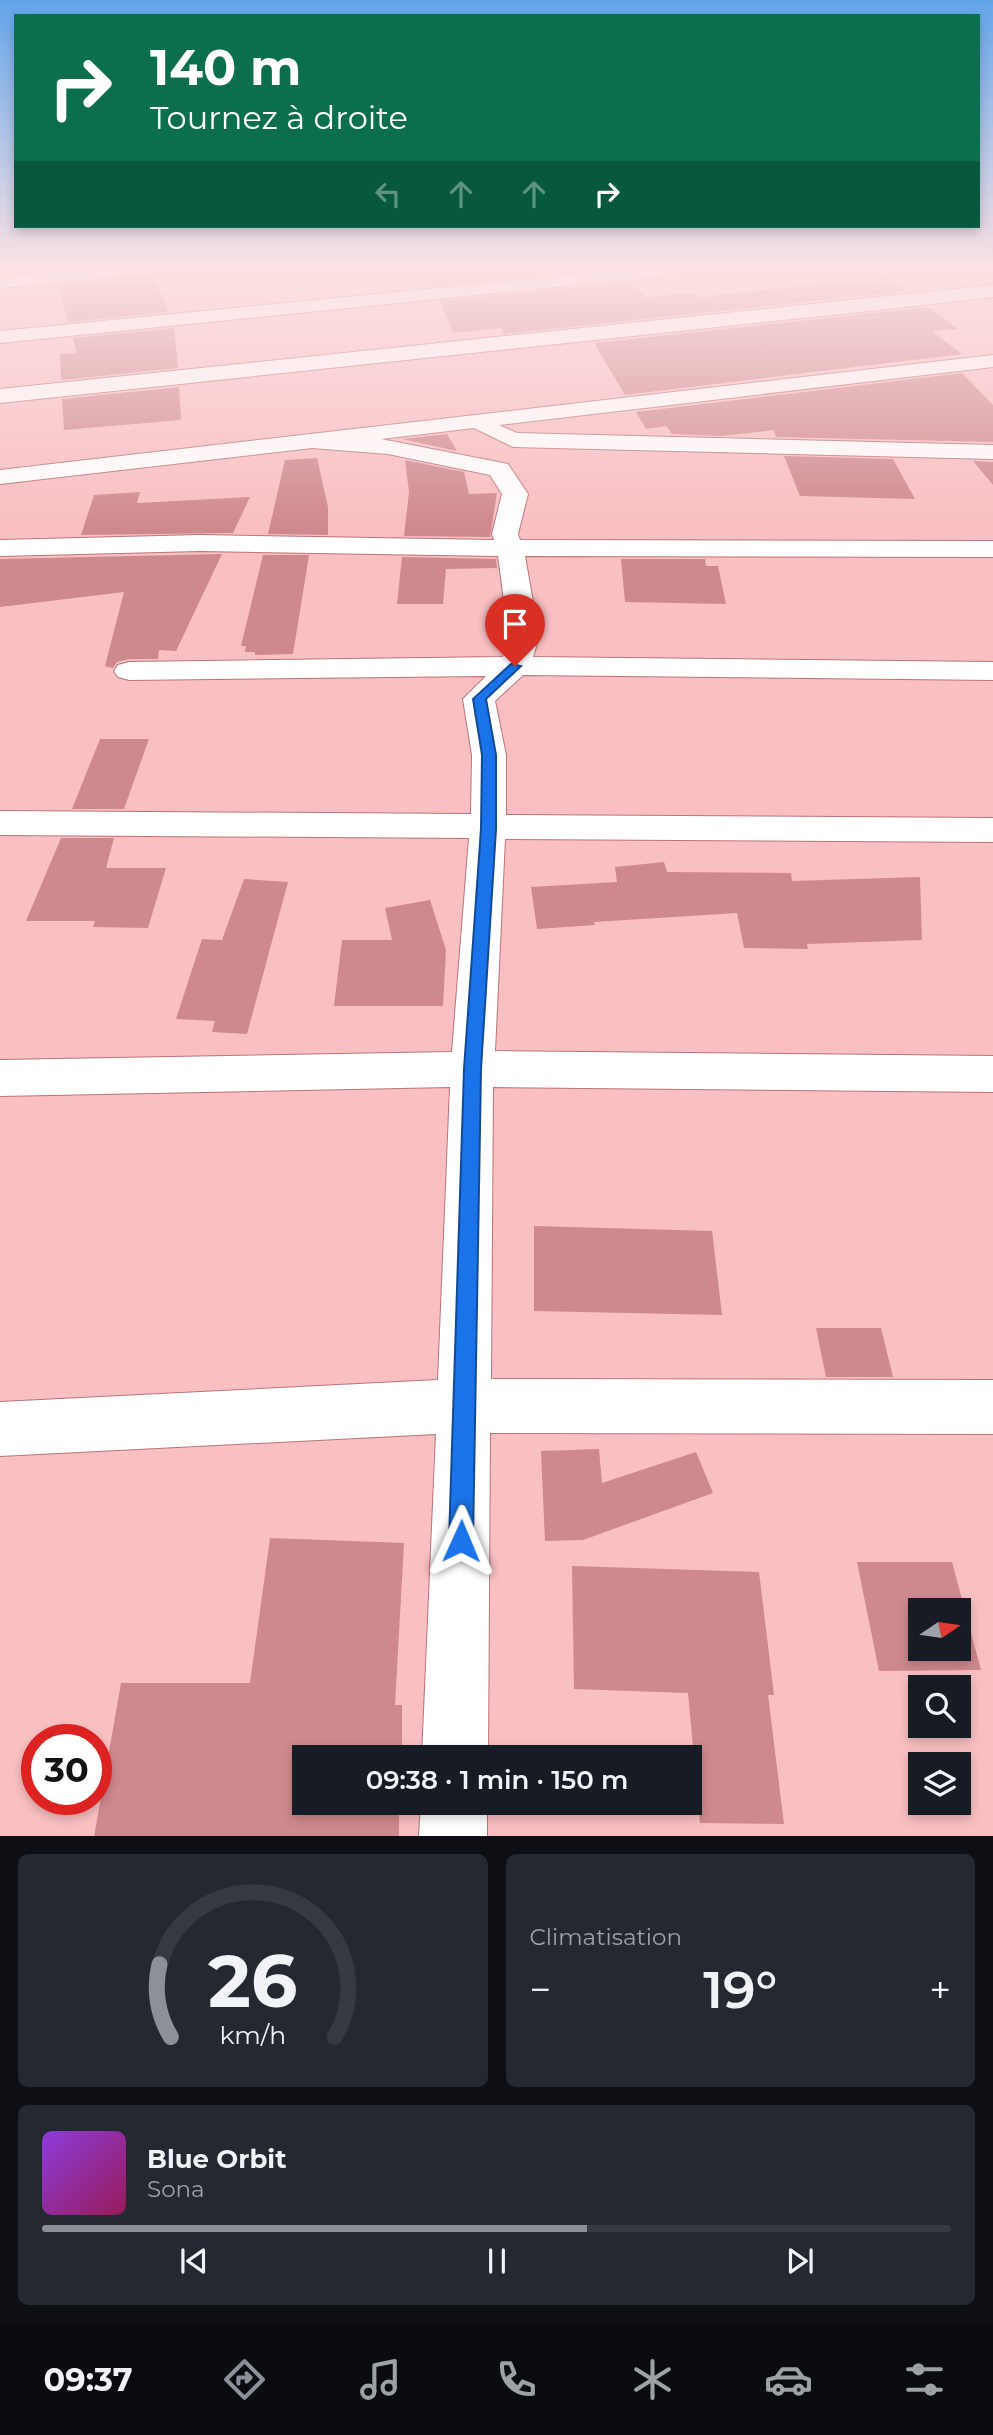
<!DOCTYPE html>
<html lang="fr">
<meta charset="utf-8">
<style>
body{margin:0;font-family:Montserrat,sans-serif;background:#242831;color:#f1f3f6;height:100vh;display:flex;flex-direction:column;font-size:26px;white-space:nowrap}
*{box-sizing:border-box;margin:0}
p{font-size:23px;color:#9ea1a6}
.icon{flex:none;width:38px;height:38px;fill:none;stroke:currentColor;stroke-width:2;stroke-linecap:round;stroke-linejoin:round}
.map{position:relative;height:1836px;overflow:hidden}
.panel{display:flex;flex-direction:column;gap:18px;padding:18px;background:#0d0f14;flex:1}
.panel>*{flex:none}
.guide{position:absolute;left:14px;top:14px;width:966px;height:214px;border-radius:0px;box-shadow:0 4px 10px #0003;background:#0b6e4f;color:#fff;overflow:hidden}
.needle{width:46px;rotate:77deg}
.tools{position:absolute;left:908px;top:1598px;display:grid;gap:14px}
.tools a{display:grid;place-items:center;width:63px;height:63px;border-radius:0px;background:#171b24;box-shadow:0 4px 10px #0003;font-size:35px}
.speed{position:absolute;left:21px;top:1724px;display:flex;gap:14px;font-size:35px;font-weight:700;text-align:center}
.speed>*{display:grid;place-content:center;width:91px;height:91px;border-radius:50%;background:#171b24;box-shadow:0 4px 10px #0003;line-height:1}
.speed .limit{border:10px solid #d22;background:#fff;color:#111}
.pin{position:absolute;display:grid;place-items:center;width:60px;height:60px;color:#fff;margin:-72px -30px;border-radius:50% 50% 50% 0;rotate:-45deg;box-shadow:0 0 7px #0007}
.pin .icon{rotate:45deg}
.me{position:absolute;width:77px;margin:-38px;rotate:1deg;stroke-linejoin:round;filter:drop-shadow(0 0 5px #0008)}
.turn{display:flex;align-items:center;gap:24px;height:147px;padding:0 21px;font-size:32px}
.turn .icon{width:91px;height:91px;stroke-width:2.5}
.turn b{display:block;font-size:49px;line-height:60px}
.lanes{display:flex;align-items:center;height:66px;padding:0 21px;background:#0003;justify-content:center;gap:35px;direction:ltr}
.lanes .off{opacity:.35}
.big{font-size:52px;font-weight:600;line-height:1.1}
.panel .tile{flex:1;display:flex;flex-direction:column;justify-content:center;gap:10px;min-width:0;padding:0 24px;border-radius:10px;background:#242831}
.panel .dial{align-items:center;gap:0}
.dial svg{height:182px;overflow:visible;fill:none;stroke:#363941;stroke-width:7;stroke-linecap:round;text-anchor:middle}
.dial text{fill:#f1f3f6;stroke:none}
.song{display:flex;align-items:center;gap:21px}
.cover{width:84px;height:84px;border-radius:10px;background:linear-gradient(135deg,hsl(270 70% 55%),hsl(330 70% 35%))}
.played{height:7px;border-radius:4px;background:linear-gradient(90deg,#8c9099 60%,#363941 60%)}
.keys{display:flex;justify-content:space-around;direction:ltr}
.heat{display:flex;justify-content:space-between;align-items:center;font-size:38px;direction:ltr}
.panel .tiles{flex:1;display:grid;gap:18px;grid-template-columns:1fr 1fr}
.tile:last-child{grid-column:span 2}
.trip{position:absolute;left:292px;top:1745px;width:410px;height:70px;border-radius:0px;background:#171b24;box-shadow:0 4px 10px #0003;font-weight:600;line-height:70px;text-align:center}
.menu{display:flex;height:112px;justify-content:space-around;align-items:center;background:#090b0e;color:#9ea1a6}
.menu .icon{width:49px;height:49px}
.menu .active{color:#8c9099}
.menu b{font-size:32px;color:#f1f3f6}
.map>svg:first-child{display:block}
</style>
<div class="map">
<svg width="993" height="1837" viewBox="0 0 993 1837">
<rect width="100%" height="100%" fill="#f9bfc2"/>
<!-- building -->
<path fill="#ce898e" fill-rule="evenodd" d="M 427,270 L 525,270 L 530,276 L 434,286 Z
M 154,274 L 168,312 L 68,322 L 58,285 Z
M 887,277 L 907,291 L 504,334 L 501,328 L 453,333 L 440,301 L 620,283 L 634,285 L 645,297 L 695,293 L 700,297 Z
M 928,307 L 958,329 L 932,331 L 962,354 L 625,395 L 594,343 Z
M 174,328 L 178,368 L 61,380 L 60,354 L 77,353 L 73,338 Z
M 962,373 L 993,405 L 993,442 L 776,437 L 774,430 L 721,436 L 672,434 L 666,426 L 646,429 L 636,412 Z
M 179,387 L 181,420 L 64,430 L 62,399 Z
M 447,434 L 457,451 L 402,439 Z
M 784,456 L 893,459 L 915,499 L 800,496 Z
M 317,458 L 328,507 L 328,535 L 268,534 L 285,460 Z
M 405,460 L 464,472 L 469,494 L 497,493 L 490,537 L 404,536 L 409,492 Z
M 973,461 L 993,462 L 993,485 Z
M 140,492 L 137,503 L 250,497 L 233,533 L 81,535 L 94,495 Z
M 222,554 L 176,651 L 159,650 L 158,659 L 129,659 L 117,662 L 113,668 L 105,666 L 124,592 L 0,607 L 0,559 Z
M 263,555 L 309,555 L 293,654 L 255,655 L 255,652 L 245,652 L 246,646 L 241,646 Z
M 402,557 L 496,559 L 497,568 L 446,569 L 443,604 L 397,604 Z
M 621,559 L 705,559 L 706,566 L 718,566 L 726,604 L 625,602 Z
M 100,739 L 149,739 L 124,809 L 72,809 Z
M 61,838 L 114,838 L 106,868 L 166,868 L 148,928 L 93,927 L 95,921 L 26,921 Z
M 664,862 L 667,872 L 791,873 L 792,881 L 920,877 L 922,940 L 807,944 L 808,949 L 744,948 L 737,913 L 594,922 L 595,925 L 537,929 L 531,887 L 617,882 L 615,867 Z
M 244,879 L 288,882 L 247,1034 L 212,1032 L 215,1021 L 176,1019 L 202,939 L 222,940 Z
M 430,900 L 446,950 L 443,1006 L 334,1006 L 342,940 L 392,940 L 385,908 Z
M 534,1226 L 712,1231 L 722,1315 L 534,1311 Z
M 816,1328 L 881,1328 L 893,1377 L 826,1377 Z
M 599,1449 L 602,1483 L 696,1452 L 713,1493 L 583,1540 L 545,1541 L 541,1451 Z
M 270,1538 L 404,1543 L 395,1705 L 402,1705 L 402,1757 L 304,1757 L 304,1802 L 399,1802 L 399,1837 L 94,1837 L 121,1683 L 250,1683 Z
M 857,1562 L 952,1562 L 981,1670 L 879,1671 ZM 920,1610 L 959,1610 L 959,1648 L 920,1648 Z
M 572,1566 L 759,1572 L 774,1695 L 768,1695 L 784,1824 L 700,1823 L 688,1693 L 574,1689 Z"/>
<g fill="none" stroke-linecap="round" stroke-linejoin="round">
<defs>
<path id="minor" d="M 80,270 L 145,270 L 136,275 L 0,288 L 0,278 Z
M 621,270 L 684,270 L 675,275 L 0,343 L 0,331 Z
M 993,285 L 993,297 L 869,311 L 0,403 L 0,389 Z
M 993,355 L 993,367 L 499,425 L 517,433 L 993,445 L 993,459 L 513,447 L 474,428 L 381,439 L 508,464 L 528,494 L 518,534 L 520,540 L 993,541 L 993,557 L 525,556 L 539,637 L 533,657 L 993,662 L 993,680 L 523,675 L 495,701 L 506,755 L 506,815 L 993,818 L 993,842 L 505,839 L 495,1051 L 993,1056 L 993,1092 L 493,1087 L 491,1379 L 993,1380 L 993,1434 L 490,1433 L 488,1757 L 422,1757 L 436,1434 L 0,1456 L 0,1402 L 438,1380 L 450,1087 L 0,1096 L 0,1060 L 452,1052 L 469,838 L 0,835 L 0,811 L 471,814 L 472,755 L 463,699 L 486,676 L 129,680 L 118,677 L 114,671 L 118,665 L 129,662 L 503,657 L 509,637 L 498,556 L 200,551 L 0,556 L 0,540 L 200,535 L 494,540 L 492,534 L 502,494 L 490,475 L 388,454 L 312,448 L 0,484 L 0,470 Z
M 421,1802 L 487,1802 L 487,1837 L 419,1837 Z"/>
</defs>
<!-- minor casing -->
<use href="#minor" stroke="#b8757a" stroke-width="2"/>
<!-- minor -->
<use href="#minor" fill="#fff" fill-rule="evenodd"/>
</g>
<!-- sky -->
<linearGradient id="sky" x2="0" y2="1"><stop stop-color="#63a5ea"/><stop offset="0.51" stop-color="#fce2e4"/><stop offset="1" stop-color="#fce2e4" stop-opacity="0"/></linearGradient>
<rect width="993" height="527" fill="url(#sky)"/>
<!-- route -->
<path fill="#1a73e8" stroke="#114b97" stroke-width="2" d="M 511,664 L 521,666 L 486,699 L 496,755 L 496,829 L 481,1069 L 473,1541 L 469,1550 L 461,1553 L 452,1550 L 449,1541 L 464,1069 L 481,829 L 482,755 L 473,699 Z"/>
</svg>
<div class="tools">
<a><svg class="needle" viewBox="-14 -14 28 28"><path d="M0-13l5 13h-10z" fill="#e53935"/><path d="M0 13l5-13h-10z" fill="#9ea1a6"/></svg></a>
<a><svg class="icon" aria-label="search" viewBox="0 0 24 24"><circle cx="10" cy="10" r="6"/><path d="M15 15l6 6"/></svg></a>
<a><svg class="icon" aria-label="layers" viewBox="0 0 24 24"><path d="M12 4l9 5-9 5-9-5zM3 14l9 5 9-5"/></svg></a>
</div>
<div class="speed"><div class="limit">30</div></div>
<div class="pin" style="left:515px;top:666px;background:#d93025"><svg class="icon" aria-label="arrive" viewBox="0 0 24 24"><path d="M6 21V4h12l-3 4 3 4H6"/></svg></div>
<svg class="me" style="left:461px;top:1541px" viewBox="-20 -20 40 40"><path d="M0-17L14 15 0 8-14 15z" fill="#1a73e8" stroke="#fff" stroke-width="4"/></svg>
<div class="trip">09:38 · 1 min · 150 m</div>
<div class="guide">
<div class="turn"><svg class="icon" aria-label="right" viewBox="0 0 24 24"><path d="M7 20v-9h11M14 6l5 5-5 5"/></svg><div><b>140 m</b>Tournez à droite</div></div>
<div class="lanes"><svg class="icon off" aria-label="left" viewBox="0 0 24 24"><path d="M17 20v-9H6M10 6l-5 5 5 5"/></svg><svg class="icon off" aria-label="ahead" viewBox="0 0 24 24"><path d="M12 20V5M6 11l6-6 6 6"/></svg><svg class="icon off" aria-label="ahead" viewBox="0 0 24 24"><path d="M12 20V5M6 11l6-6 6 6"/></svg><svg class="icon" aria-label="right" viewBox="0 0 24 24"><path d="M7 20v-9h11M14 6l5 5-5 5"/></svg></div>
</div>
</div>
<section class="panel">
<div class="tiles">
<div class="tile dial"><svg viewBox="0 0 100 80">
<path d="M14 69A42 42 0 1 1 86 69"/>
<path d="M14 69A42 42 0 0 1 9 37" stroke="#8c9099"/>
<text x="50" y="56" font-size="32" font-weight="700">26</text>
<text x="50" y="72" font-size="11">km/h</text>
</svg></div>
<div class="tile"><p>Climatisation</p>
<div class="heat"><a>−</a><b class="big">19°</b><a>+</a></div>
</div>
<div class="tile">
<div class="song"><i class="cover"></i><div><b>Blue Orbit</b><p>Sona</p></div></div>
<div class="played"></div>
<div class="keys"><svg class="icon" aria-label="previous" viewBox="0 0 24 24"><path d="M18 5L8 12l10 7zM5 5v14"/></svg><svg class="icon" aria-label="pause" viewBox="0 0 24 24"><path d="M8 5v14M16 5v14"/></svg><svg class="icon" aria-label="next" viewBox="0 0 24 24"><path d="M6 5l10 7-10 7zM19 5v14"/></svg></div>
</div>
</div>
</section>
<nav class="menu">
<b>09:37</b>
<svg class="icon active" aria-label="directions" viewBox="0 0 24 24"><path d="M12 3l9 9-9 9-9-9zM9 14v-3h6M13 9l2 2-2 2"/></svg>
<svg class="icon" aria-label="music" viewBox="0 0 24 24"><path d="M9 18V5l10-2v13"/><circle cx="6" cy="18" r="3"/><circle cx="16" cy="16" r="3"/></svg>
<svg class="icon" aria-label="phone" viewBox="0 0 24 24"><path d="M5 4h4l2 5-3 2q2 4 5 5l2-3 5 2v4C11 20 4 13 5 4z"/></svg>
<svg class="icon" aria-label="climate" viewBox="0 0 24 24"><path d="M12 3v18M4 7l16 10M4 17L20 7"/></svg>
<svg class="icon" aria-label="car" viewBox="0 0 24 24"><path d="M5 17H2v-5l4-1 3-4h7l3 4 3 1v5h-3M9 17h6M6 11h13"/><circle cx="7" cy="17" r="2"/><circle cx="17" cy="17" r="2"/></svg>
<svg class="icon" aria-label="filters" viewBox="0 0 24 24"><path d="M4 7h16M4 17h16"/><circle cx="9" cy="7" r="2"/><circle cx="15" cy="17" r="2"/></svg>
</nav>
